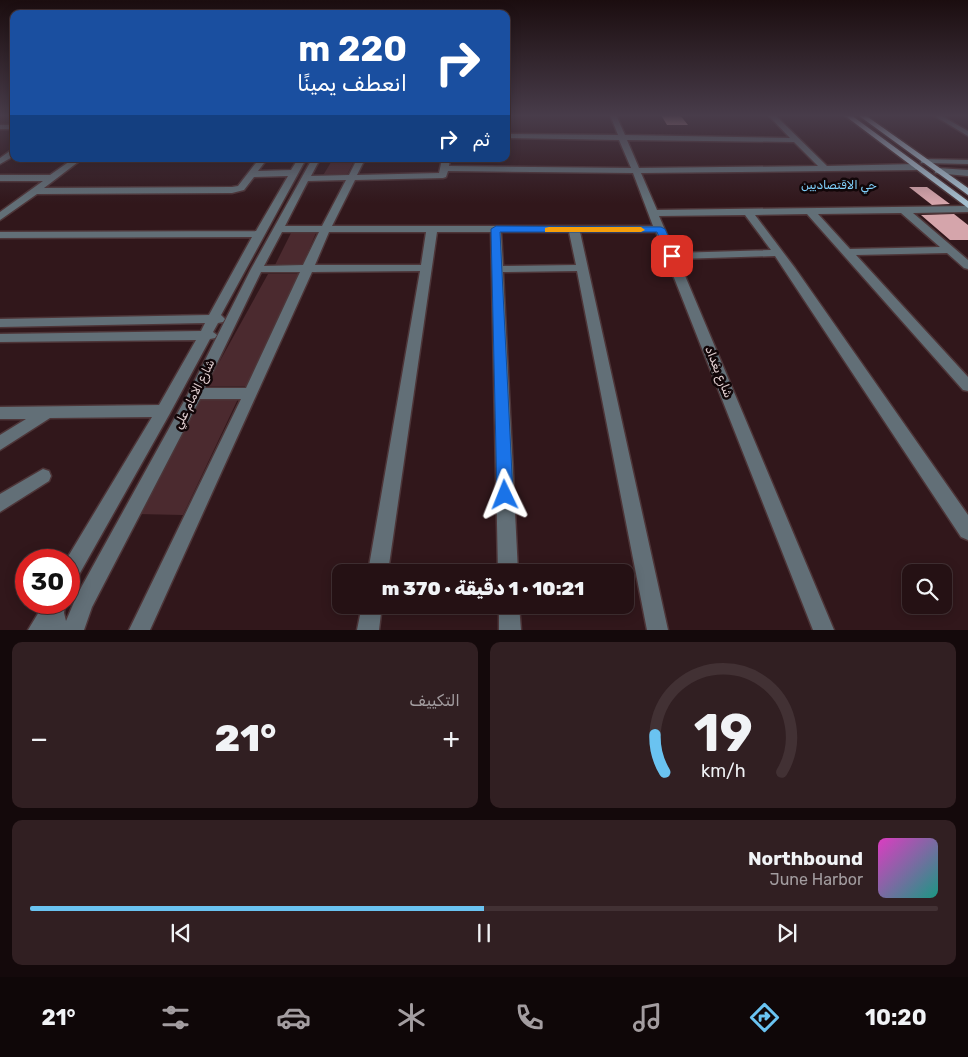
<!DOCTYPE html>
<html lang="ar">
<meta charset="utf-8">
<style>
body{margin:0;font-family:Rubik,Cairo,sans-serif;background:#311f22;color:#f1f3f6;direction:rtl;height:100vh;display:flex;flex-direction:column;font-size:19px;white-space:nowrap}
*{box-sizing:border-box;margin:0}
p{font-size:16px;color:#a39da0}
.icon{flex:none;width:28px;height:28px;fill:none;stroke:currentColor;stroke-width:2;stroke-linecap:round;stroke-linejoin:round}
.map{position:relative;height:630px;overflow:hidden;direction:ltr}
.side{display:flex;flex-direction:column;gap:12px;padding:12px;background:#14090b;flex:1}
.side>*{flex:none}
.guide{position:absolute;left:10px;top:10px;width:500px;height:152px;border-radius:10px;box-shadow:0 2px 12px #0003,0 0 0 1px #423134;direction:rtl;background:#1a4fa0;color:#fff;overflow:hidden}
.tools{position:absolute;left:902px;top:564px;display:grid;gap:10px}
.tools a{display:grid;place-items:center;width:50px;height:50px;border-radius:10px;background:#251114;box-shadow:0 2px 12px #0003,0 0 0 1px #423134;font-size:25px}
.speed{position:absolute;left:15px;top:549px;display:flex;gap:10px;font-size:25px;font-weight:700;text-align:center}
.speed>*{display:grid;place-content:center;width:65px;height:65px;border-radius:50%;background:#251114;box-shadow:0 2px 12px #0003,0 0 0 1px #423134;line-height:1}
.speed .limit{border:8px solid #d22;background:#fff;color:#111}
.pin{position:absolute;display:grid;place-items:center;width:42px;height:42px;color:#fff;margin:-21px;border-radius:10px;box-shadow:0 2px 8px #0006}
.me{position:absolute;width:55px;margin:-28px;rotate:358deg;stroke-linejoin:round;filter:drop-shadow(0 0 4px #0008)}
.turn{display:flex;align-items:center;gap:18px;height:105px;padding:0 20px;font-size:22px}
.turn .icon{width:65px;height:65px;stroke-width:2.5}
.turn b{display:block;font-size:35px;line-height:42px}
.then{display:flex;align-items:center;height:48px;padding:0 20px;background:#0003;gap:10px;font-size:19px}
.big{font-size:38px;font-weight:800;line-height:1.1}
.side .tile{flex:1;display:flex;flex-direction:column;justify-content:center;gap:8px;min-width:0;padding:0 18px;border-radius:10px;background:#311f22}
.side .dial{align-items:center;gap:0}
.dial svg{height:130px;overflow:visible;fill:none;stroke:#423134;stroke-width:7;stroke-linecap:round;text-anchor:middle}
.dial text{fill:#f1f3f6;stroke:none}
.song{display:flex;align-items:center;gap:15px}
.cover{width:60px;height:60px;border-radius:8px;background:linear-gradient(135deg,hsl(310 70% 55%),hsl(170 70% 35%))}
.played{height:5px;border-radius:2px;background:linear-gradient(90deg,#6ac3f1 50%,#423134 50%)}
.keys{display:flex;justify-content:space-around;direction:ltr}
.heat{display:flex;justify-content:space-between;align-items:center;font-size:28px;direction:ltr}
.side .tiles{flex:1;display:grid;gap:12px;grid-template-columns:1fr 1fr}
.tile:last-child{grid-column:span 2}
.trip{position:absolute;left:332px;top:564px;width:302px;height:50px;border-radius:10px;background:#251114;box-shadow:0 2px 12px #0003,0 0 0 1px #423134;font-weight:800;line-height:50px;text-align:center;direction:rtl}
.tab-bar{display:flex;height:80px;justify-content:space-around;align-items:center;background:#0f0708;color:#a39da0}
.tab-bar .icon{width:35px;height:35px}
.tab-bar .active{color:#6ac3f1}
.tab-bar b{font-size:22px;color:#f1f3f6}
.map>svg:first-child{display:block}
</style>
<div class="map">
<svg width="968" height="630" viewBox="0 0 968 630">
<rect width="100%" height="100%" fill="#31171b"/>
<!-- green -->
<path fill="#4b2a2f" d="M 333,159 L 355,159 L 346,177 L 322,177 Z
M 291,233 L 316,233 L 303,264 L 275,265 Z
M 268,274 L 299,274 L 247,386 L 206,386 Z
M 238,399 L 183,515 L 137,514 L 200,400 Z"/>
<!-- building -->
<path fill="#d5a5ab" d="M 661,115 L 680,115 L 688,125 L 667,125 Z
M 909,187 L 927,187 L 950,204 L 932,205 Z
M 954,214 L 968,225 L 968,240 L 950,240 L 921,215 Z"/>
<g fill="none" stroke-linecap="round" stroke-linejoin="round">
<defs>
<path id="minor" d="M 610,115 L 616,115 L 625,135 L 790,138 L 768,115 L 775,115 L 827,166 L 916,164 L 920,167 L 916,170 L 641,173 L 657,210 L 968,206 L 968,212 L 913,213 L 968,260 L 968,269 L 964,268 L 947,253 L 856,255 L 968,377 L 968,391 L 963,390 L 807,214 L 755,215 L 795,268 L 968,515 L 968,540 L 961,537 L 775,256 L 678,259 L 834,630 L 813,630 L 656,232 L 580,232 L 668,630 L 647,630 L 577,271 L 503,272 L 518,572 L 498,572 L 491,232 L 437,232 L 388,572 L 368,572 L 420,271 L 312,272 L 150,630 L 129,630 L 241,399 L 200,399 L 92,607 L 84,630 L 28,630 L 45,602 L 65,602 L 64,613 L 66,621 L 77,595 L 188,394 L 251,269 L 312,159 L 320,159 L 311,176 L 349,175 L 357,159 L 365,159 L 357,175 L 439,173 L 442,159 L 450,159 L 449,166 L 631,168 L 619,140 L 506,138 L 506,134 L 618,135 ZM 627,140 L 794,142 L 818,166 L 639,168 ZM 448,171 L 633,173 L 653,226 L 332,226 L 355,180 L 443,178 L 446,177 ZM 346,180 L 322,226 L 285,226 L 308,181 ZM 901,213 L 940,247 L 850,249 L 818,214 ZM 745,215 L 771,250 L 675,253 L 659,216 ZM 282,232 L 319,232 L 303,265 L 264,266 ZM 329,232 L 426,232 L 421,265 L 315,265 ZM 501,232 L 569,232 L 576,265 L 503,266 ZM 261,272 L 300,272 L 246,388 L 205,388 Z
M 933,115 L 940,115 L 968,131 L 968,136 Z
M 0,125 L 14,125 L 14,129 L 0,129 Z
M 10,151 L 14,151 L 14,156 L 0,164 L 0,158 Z
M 73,159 L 82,159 L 44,188 L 232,187 L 238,186 L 259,159 L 267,159 L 258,171 L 291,170 L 298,159 L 306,159 L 221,315 L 225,319 L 223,322 L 218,323 L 213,332 L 217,335 L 215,338 L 210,339 L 169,415 L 76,580 L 69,583 L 69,560 L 66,560 L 152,417 L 50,418 L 0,450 L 0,435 L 26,419 L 0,419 L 0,407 L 159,405 L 196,340 L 0,342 L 0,334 L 201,331 L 205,323 L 0,327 L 0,319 L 209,315 L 252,237 L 0,238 L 0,232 L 256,231 L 288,176 L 254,177 L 244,190 L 232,193 L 37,194 L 0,220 L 0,212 L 43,181 L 0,181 L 0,175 L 50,175 Z
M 921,159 L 968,160 L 968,164 L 924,163 L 921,163 Z
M 938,168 L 968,170 L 968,176 L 935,173 L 935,169 Z
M 43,469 L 49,471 L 51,476 L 49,481 L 0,512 L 0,494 Z
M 362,605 L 382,605 L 379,630 L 357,630 Z
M 499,605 L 519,605 L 521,630 L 499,630 Z"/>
<path id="major" d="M 844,115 L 851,115 L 968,201 L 968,208 Z
M 858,115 L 865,115 L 968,188 L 968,195 Z"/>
</defs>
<!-- minor casing -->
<use href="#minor" stroke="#4d3538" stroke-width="3"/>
<!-- major casing -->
<use href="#major" stroke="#4d3538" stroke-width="3"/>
<!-- minor -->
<use href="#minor" fill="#626f77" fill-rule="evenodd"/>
<!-- major -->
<use href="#major" fill="#a6c0d0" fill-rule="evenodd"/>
</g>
<!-- sky -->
<linearGradient id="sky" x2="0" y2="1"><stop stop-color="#1b0d0f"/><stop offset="0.57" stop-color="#483c4a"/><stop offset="1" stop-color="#483c4a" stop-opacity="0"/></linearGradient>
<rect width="968" height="203" fill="url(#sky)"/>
<!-- route -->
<path fill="#1a73e8" stroke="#114b97" d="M 496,226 L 661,227 L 665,229 L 677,256 L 672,259 L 668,258 L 657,232 L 500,232 L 513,495 L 510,500 L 505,502 L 499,500 L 497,495 L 491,229 Z"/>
<!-- slow -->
<path fill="#f59e0b" d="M 549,227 L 641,227 L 645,230 L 641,232 L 545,232 L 545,228 Z"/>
<g text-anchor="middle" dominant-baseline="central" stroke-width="5" stroke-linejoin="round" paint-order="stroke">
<!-- far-quarter labels -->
<g font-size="12" fill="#80d1fc" stroke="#110608">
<text x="839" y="185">حي الاقتصاديين</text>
</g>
<!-- street labels -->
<g font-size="12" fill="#e3d0d2" stroke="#110608">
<text transform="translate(719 372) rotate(68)">شارع بغداد</text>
<text transform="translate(194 394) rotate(-63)">شارع الامام علي</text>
</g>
</g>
</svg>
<div class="tools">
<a><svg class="icon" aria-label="search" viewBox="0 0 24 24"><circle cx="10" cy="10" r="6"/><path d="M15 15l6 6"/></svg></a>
</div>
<div class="speed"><div class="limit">30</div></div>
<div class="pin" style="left:672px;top:256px;background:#d93025"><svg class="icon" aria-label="arrive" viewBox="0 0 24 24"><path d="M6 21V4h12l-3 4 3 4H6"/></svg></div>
<svg class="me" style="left:505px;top:495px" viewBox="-20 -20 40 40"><path d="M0-17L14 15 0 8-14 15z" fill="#1a73e8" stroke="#fff" stroke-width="4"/></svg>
<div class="trip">10:21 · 1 دقيقة · 370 m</div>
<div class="guide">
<div class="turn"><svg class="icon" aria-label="right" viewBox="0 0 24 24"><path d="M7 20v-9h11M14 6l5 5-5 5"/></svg><div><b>220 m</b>انعطف يمينًا</div></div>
<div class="then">ثم<svg class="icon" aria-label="right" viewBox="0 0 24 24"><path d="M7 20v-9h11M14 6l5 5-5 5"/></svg></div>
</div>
</div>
<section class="side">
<div class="tiles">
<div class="tile dial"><svg viewBox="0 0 100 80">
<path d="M14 69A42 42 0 1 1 86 69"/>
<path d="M14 69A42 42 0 0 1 8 46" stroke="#6ac3f1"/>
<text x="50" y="56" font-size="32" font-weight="700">19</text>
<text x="50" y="72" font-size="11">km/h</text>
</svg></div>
<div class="tile"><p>التكييف</p>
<div class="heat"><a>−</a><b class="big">21°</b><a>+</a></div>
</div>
<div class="tile">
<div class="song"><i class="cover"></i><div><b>Northbound</b><p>June Harbor</p></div></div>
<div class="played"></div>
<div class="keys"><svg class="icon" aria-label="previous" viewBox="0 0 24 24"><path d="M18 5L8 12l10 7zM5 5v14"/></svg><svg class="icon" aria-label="pause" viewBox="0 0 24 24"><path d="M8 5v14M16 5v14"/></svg><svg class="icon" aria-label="next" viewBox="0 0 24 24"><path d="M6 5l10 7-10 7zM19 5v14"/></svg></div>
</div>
</div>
</section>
<nav class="tab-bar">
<b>10:20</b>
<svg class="icon active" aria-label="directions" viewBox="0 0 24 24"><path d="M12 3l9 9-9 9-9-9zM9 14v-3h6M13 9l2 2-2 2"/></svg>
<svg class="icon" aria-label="music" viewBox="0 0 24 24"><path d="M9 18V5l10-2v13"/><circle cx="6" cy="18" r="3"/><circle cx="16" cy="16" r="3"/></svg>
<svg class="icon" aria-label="phone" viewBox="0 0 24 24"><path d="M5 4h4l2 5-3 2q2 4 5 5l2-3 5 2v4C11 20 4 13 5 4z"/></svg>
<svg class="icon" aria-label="climate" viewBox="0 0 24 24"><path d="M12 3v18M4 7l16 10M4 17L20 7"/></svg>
<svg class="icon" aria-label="car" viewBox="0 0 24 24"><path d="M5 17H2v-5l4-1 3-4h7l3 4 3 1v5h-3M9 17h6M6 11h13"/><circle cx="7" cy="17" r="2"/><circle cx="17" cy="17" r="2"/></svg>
<svg class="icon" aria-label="filters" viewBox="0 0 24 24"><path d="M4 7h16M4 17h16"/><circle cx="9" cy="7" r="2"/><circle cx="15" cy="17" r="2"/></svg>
<b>21°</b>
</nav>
